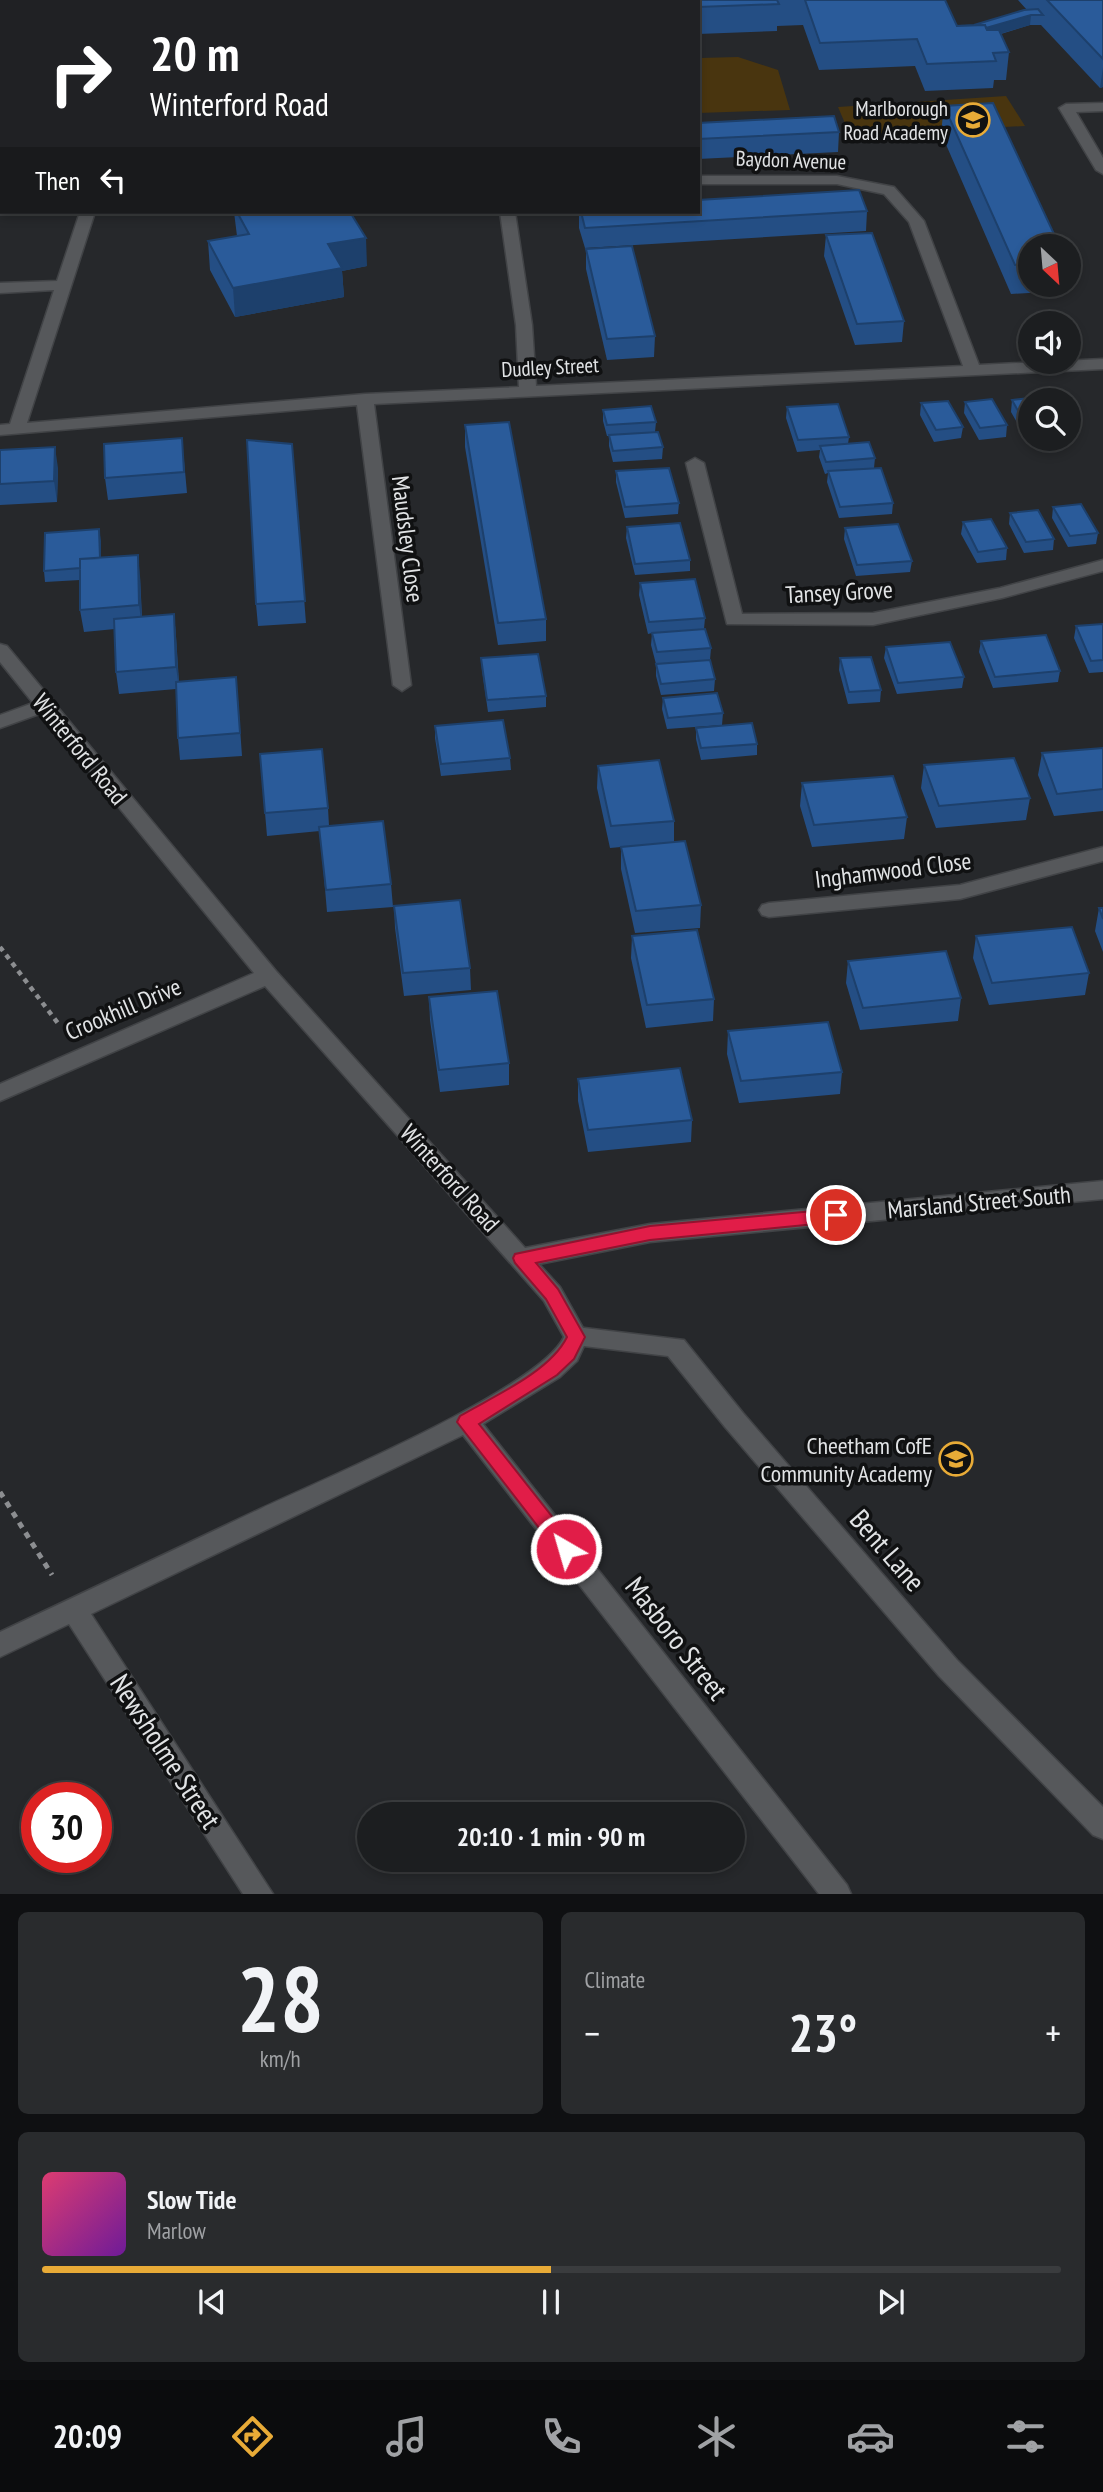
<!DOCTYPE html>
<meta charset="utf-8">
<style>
body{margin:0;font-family:"PT Sans Narrow",sans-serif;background:#292b2d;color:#f1f3f6;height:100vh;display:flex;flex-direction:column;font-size:26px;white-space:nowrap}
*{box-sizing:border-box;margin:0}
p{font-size:23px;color:#a0a2a5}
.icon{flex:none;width:38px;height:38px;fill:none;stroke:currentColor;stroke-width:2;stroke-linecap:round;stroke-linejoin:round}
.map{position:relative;height:1894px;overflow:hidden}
.panel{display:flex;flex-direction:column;gap:18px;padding:18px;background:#0f1012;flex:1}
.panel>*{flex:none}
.banner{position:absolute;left:0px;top:0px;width:700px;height:214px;box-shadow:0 4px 10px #0003,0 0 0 2px #3a3c3e;background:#202124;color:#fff;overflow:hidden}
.needle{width:46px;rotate:154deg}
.fabs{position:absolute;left:1018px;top:234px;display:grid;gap:14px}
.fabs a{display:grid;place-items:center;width:63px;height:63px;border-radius:50%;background:#1c1e20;box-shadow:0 4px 10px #0003,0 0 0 2px #3a3c3e;font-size:35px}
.speed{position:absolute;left:21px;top:1782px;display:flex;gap:14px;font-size:35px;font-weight:700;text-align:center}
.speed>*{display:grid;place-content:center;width:91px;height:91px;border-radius:50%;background:#1c1e20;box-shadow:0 4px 10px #0003,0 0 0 2px #3a3c3e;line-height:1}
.speed .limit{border:10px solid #d22;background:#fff;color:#111}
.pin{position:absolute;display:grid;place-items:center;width:60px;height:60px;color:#fff;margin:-30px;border:4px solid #fff;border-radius:50%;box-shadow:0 2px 7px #0007}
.me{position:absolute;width:77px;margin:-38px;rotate:322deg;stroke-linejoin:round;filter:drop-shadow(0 0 5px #0008)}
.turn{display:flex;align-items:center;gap:24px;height:147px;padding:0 35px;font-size:32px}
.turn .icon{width:91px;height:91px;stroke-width:2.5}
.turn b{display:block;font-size:49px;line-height:60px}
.then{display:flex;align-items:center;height:66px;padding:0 35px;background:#0003;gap:14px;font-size:26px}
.big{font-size:52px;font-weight:600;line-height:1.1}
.panel .card{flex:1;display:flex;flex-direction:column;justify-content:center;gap:10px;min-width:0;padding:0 24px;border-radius:10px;background:#292b2d}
.panel .dial{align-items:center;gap:0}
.dial b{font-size:91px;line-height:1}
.song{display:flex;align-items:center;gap:21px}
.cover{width:84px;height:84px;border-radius:10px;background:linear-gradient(135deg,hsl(340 70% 55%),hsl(280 70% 35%))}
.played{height:7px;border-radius:4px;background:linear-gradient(90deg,#e8ab37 50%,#3a3c3e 50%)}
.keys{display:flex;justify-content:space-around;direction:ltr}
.heat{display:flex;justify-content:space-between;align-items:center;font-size:38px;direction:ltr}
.panel .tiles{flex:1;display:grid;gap:18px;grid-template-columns:1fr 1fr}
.card:last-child{grid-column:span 2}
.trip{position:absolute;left:357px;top:1802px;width:388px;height:70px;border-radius:35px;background:#1c1e20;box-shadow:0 4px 10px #0003,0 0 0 2px #3a3c3e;font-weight:600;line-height:70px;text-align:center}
.menu{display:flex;height:112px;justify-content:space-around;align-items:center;background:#0b0c0d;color:#a0a2a5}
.menu .icon{width:49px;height:49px}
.menu .active{color:#e8ab37}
.menu b{font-size:32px;color:#f1f3f6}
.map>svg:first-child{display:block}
</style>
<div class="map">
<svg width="1103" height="1894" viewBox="0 0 1103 1894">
<rect width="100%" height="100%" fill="#26282b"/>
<!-- green -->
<path fill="#49350f" d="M 698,53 L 700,58 L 738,57 L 778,70 L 790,110 L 698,113 Z
M 1006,96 L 1025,126 L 850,135 L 838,107 Z"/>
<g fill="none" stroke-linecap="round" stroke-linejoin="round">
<defs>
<path id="service" d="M 1103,103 L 1103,111 L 1076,112 L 1103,158 L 1103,174 L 1096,170 L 1059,108 L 1066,104 Z
M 576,1327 L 684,1340 L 743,1413 L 957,1660 L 1103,1807 L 1103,1839 L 1093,1835 L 939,1676 L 725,1427 L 668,1356 L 567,1344 L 564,1337 L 567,1330 Z"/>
<path id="minor" d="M 97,0 L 111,0 L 112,2 L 98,2 Z
M 276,0 L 333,0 L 274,2 Z
M 698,176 L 837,176 L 894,187 L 924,221 L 979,365 L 1103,359 L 1103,369 L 374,404 L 411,685 L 402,691 L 393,685 L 357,405 L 0,435 L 0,425 L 10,424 L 54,290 L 0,293 L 0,283 L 57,281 L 80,212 L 95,212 L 27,423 L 365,394 L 519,387 L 516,325 L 500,212 L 515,212 L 532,325 L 536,386 L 963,366 L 909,222 L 884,194 L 837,184 L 698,184 Z
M 695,458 L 704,463 L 742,614 L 873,613 L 1000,588 L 1103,560 L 1103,571 L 1002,598 L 873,625 L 727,624 L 686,463 Z
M 0,644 L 7,646 L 276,971 L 525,1248 L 650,1224 L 1103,1181 L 1103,1199 L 650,1242 L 539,1264 L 560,1287 L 588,1337 L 577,1361 L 560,1377 L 483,1424 L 847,1885 L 851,1894 L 819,1894 L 463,1435 L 91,1614 L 273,1894 L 243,1894 L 69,1624 L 0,1657 L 0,1632 C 87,1591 174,1550 262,1508 C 322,1480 540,1388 564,1337 L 544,1301 L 265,986 L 0,1101 L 0,1084 L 254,973 L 42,713 L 0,728 L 0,715 L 33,703 L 0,662 Z
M 1103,847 L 1103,861 L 960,899 L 769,917 L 762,915 L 759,910 L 762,905 L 769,903 L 960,885 Z"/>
</defs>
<!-- service casing -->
<use href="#service" stroke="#414346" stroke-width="3"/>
<!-- minor casing -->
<use href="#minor" stroke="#414346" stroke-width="3"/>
<!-- path-far1 -->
<path stroke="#8c8e91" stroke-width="4.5" stroke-dasharray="5 5" stroke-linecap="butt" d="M 0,947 L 60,1026"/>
<!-- path -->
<path stroke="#8c8e91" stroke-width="5" stroke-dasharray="6 6" stroke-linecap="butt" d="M 0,1492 L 52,1575"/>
<!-- service -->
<use href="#service" fill="#56585b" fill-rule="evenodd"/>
<!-- minor -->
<use href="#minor" fill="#56585b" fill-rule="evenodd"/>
</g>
<!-- wall -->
<path fill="#244e84" d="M 604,0 L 945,0 L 956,26 L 974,25 L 1027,10 L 1018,0 L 1103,0 L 1103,87 L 1100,88 L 1041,25 L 1030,25 L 1001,34 L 1009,52 L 1006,80 L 994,80 L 993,88 L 925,91 L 915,66 L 819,70 L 803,25 L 777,26 L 777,31 L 698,34 L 698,2 L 605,2 Z
M 944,106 L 1031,247 L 1031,285 L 1064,285 L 1063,291 L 1011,294 L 941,133 Z
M 698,123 L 839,132 L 838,152 L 698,159 Z
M 867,211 L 866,231 L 585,248 L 579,228 L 579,212 Z
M 234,212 L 350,212 L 367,266 L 342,271 L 344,297 L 235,317 L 210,270 L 208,241 L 237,236 Z
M 826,235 L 904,321 L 902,342 L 855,345 L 824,256 Z
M 586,249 L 655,336 L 654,357 L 607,360 L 586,269 Z
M 1012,400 L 1031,401 L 1031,437 L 1026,438 L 1011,412 Z
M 965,402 L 1007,425 L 1006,437 L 979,440 L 964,413 Z
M 921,403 L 963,427 L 961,438 L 934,442 L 920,415 Z
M 787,407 L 849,437 L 848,444 L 875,458 L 874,468 L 893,503 L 892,514 L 839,518 L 827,482 L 828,473 L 825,474 L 819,457 L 820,450 L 797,452 L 786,418 Z
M 603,410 L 656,422 L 655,432 L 663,447 L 662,459 L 613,462 L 609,446 L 609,436 L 607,436 L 603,421 Z
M 465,425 L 546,619 L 546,641 L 498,645 L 465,447 Z
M 292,444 L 306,623 L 258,626 L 256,604 Z
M 0,450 L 58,468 L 57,502 L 0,505 Z
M 184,460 L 187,493 L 108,500 L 105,478 Z
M 616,471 L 679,503 L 678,514 L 625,518 L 616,482 Z
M 1053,507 L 1098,533 L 1096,544 L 1068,547 L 1052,518 Z
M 1010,513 L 1054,539 L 1053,550 L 1024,553 L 1009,524 Z
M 963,522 L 1007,548 L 1006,560 L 977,563 L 961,534 Z
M 627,527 L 690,560 L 690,571 L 635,575 L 626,538 Z
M 845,528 L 912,561 L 910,572 L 856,576 L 844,539 Z
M 101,541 L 101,557 L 140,576 L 142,617 L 174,614 L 176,636 L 179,682 L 238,699 L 242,756 L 180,760 L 178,738 L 176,689 L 119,694 L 116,672 L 115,629 L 84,632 L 80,610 L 80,580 L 45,582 L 44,571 Z
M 640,583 L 705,618 L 704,629 L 711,648 L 710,660 L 656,664 L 651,645 L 652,633 L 648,634 L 639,595 Z
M 1103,624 L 1103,672 L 1089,673 L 1074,638 L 1076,626 Z
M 981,641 L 1060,671 L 1058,682 L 993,688 L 979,652 Z
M 886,647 L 964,677 L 962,688 L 897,694 L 884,658 Z
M 481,658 L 546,696 L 546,707 L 488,712 L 482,670 Z
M 840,658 L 881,690 L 880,702 L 848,704 L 839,670 Z
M 656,664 L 715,679 L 714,691 L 661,695 L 656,676 Z
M 663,698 L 723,713 L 722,725 L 667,729 L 662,709 Z
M 435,726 L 510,758 L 511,770 L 441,776 L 435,738 Z
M 696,728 L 757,744 L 757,755 L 701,760 L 696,739 Z
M 1103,748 L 1103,811 L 1054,816 L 1038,775 L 1042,753 Z
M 260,754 L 328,808 L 329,826 L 391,884 L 393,907 L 327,912 L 320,831 L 267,836 Z
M 924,765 L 1030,798 L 1026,820 L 936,828 L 921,788 Z
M 598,766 L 674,821 L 674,842 L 701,905 L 700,928 L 635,933 L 621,869 L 621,847 L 610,848 L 597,788 Z
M 802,783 L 907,817 L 904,839 L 812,847 L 800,806 Z
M 394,906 L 470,968 L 471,990 L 404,996 L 395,928 Z
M 1099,908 L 1103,908 L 1103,952 L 1095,931 Z
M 632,936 L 714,999 L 713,1021 L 646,1028 L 631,958 Z
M 976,936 L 1089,973 L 1085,995 L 989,1005 L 973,958 Z
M 848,961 L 961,998 L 958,1021 L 860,1030 L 846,983 Z
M 429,997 L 509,1063 L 509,1085 L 440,1092 L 430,1020 Z
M 728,1031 L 842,1072 L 840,1094 L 739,1103 L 727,1054 Z
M 578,1079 L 692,1120 L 691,1142 L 588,1152 L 578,1101 Z"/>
<!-- shaded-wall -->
<path fill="#1d406c" d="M 1031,15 L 1030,25 L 976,41 L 977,31 Z
M 1103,67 L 1103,87 L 1100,88 Z
M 366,238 L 367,266 L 342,271 L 344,297 L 235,317 L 233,288 L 328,244 Z
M 55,447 L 58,468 L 57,502 L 54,481 Z
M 99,529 L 101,541 L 101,578 L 100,567 Z
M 138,555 L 140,576 L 142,627 L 139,605 Z
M 174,614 L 176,636 L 179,689 L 176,667 Z"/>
<!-- building -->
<path fill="#2a5b9a" stroke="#1d406c" stroke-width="2" d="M 412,0 L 449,0 L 449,2 L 412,2 Z
M 611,0 L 777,0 L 779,4 L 698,7 L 698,2 L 611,2 Z
M 805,0 L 945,0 L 957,26 L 985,25 L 987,30 L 999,30 L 1009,52 L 993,53 L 996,61 L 927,64 L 917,39 L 820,43 Z
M 1047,0 L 1103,0 L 1103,59 Z
M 1038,9 L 1043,15 L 1031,15 L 986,28 L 985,25 L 956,26 L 974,25 L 1024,10 Z
M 993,103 L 1060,247 L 1031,247 L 1031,264 L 1015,265 L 944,106 Z
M 834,116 L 839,132 L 698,139 L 698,123 Z
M 859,190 L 867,211 L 585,228 L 581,212 L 698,212 L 698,200 Z
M 237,212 L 350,212 L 366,238 L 328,244 L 342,268 L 233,288 L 208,241 L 249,234 Z
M 872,233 L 904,321 L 857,324 L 826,235 Z
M 632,246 L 655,336 L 607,339 L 586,249 Z
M 1039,397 L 1041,401 L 1031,401 L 1031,427 L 1027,427 L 1012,400 Z
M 992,399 L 1007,425 L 980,428 L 965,402 Z
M 948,401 L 963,427 L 936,430 L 921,403 Z
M 838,404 L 849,437 L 798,440 L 787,407 Z
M 651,406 L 656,422 L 607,425 L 603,410 Z
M 509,422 L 546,619 L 498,623 L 465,425 Z
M 658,432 L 663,447 L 613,451 L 609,435 Z
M 182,438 L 184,472 L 105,478 L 104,444 Z
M 247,440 L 292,444 L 305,601 L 256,604 Z
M 869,442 L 875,458 L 826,462 L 820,446 Z
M 55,447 L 54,481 L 0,484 L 0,450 Z
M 669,468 L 679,503 L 625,507 L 616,471 Z
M 881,468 L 893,503 L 840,507 L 828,471 Z
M 1081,504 L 1098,533 L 1070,536 L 1053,507 Z
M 1038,510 L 1054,539 L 1026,542 L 1010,513 Z
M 991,519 L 1007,548 L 978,552 L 963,522 Z
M 680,523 L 690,560 L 635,564 L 627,527 Z
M 898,524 L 912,561 L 857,565 L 845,528 Z
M 99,529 L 100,558 L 80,559 L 80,568 L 44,571 L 45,533 Z
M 138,555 L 139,605 L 80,610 L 80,559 Z
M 695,579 L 705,618 L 649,622 L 640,583 Z
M 174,614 L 176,667 L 116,672 L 114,619 Z
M 1103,624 L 1103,660 L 1091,661 L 1076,626 Z
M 705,629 L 711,648 L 657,652 L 652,633 Z
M 1046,635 L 1060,671 L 995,677 L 981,641 Z
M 950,642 L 964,677 L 898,683 L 886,647 Z
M 538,654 L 546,696 L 487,700 L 481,658 Z
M 871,657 L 881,690 L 849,692 L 840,658 Z
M 710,660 L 715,679 L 661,684 L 656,664 Z
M 236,677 L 240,733 L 178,738 L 176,682 Z
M 717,693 L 723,713 L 668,718 L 663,698 Z
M 503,720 L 510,758 L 441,764 L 435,726 Z
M 752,723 L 757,744 L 701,748 L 696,728 Z
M 1103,748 L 1103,789 L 1057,794 L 1042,753 Z
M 322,749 L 328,808 L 265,813 L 260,754 Z
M 1014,758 L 1030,798 L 939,806 L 924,765 Z
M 659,760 L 674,821 L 611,826 L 598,766 Z
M 893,776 L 907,817 L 814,825 L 802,783 Z
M 383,821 L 391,884 L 326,890 L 319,827 Z
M 685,841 L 701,905 L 636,911 L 621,847 Z
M 460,900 L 470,968 L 403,973 L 394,906 Z
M 1099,908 L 1103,908 L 1103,919 Z
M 1072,927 L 1089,973 L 992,983 L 976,936 Z
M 697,930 L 714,999 L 647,1005 L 632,936 Z
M 946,951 L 961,998 L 863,1008 L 848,961 Z
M 497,991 L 509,1063 L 439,1070 L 429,997 Z
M 828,1022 L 842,1072 L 741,1081 L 728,1031 Z
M 680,1068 L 692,1120 L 588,1130 L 578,1079 Z"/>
<!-- route -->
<path fill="#e11d48" stroke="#92132f" stroke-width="2" d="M 836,1209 L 843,1210 L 845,1215 L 843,1220 L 836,1222 L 650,1240 L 536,1263 L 558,1289 L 585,1337 L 574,1359 L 557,1375 L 479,1424 L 573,1543 L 576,1549 L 573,1555 L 566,1557 L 560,1555 L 457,1422 L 460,1416 C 492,1397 550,1372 567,1337 L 546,1299 L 515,1263 L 513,1258 L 515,1254 L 650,1226 Z"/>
<!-- icons -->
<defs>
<symbol id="school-ring" viewBox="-11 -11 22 22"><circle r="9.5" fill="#101112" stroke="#e8ab37" stroke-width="1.5"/><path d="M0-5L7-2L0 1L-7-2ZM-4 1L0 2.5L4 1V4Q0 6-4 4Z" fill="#e8ab37"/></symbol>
</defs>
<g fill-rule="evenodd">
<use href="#school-ring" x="954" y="101" width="38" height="38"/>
<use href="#school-ring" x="937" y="1440" width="38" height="38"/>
</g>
<g text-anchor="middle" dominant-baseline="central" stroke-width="7" stroke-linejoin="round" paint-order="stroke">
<!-- far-poi labels -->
<g font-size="21" fill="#e1e3e5" stroke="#101112" text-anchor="end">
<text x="948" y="108">Marlborough<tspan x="948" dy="24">Road Academy</tspan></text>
</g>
<!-- far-street labels -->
<g font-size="21" fill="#e1e3e5" stroke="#101112">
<text transform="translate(791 160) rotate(2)">Baydon Avenue</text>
<text transform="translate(550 367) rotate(-3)">Dudley Street</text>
</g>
<!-- street labels -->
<g font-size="24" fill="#e1e3e5" stroke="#101112">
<text transform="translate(408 539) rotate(83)">Maudsley Close</text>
<text transform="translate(839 592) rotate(-3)">Tansey Grove</text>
<text transform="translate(80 749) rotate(51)">Winterford Road</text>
<text transform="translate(893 870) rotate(-7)">Inghamwood Close</text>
<text transform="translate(123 1009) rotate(-23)">Crookhill Drive</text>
<text transform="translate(450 1178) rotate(48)">Winterford Road</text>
<text transform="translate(979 1202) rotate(-5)">Marsland Street South</text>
</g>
<!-- poi labels -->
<g font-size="24" fill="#e1e3e5" stroke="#101112" text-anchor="end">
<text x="932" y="1445">Cheetham CofE<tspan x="932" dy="28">Community Academy</tspan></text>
</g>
<!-- near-street labels -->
<g font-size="28" fill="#e1e3e5" stroke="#101112">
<text transform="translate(888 1550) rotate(49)">Bent Lane</text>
<text transform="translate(677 1638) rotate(52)">Masboro Street</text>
<text transform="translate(166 1751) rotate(57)">Newsholme Street</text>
</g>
</g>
</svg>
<div class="fabs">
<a><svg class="needle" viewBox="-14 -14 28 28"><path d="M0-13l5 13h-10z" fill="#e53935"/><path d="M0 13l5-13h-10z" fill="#a0a2a5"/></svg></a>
<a><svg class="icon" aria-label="sound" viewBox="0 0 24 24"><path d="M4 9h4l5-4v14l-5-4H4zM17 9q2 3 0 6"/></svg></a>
<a><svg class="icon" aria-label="search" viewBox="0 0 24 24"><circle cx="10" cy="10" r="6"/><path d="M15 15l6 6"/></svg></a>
</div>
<div class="speed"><div class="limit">30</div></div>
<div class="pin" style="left:836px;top:1215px;background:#d93025"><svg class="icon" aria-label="arrive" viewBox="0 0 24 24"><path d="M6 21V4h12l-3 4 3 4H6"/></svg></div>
<svg class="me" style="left:566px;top:1549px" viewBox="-20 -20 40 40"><circle r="17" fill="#e11d48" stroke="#fff" stroke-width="3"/><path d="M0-11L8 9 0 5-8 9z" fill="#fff"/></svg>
<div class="trip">20:10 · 1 min · 90 m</div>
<div class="banner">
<div class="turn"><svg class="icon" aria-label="right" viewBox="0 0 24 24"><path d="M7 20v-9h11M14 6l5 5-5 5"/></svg><div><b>20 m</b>Winterford Road</div></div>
<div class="then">Then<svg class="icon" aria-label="left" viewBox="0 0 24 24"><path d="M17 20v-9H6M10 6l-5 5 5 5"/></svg></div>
</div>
</div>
<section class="panel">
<div class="tiles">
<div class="card dial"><b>28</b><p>km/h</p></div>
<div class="card"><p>Climate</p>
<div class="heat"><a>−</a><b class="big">23°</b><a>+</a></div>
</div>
<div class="card">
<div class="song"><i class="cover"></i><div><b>Slow Tide</b><p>Marlow</p></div></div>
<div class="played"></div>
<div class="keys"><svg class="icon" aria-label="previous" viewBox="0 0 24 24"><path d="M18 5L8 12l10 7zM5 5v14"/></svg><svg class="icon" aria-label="pause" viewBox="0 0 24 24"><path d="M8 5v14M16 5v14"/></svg><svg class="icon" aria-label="next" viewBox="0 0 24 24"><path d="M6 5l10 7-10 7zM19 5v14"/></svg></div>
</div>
</div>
</section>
<nav class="menu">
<b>20:09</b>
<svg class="icon active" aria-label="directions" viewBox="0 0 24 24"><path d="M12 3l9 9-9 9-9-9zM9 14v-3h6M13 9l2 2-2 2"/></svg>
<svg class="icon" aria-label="music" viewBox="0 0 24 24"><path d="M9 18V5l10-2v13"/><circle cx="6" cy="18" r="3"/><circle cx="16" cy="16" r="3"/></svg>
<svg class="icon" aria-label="phone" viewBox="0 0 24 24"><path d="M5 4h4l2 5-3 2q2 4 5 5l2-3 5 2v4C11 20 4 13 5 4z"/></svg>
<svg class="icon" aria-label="climate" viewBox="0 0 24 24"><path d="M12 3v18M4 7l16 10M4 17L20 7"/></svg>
<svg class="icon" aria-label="car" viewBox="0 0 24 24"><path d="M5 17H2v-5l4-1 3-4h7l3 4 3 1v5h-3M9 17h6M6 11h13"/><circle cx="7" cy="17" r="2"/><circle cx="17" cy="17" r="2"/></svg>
<svg class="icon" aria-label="filters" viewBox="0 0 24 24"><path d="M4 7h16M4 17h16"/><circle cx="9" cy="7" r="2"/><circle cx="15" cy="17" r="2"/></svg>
</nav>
